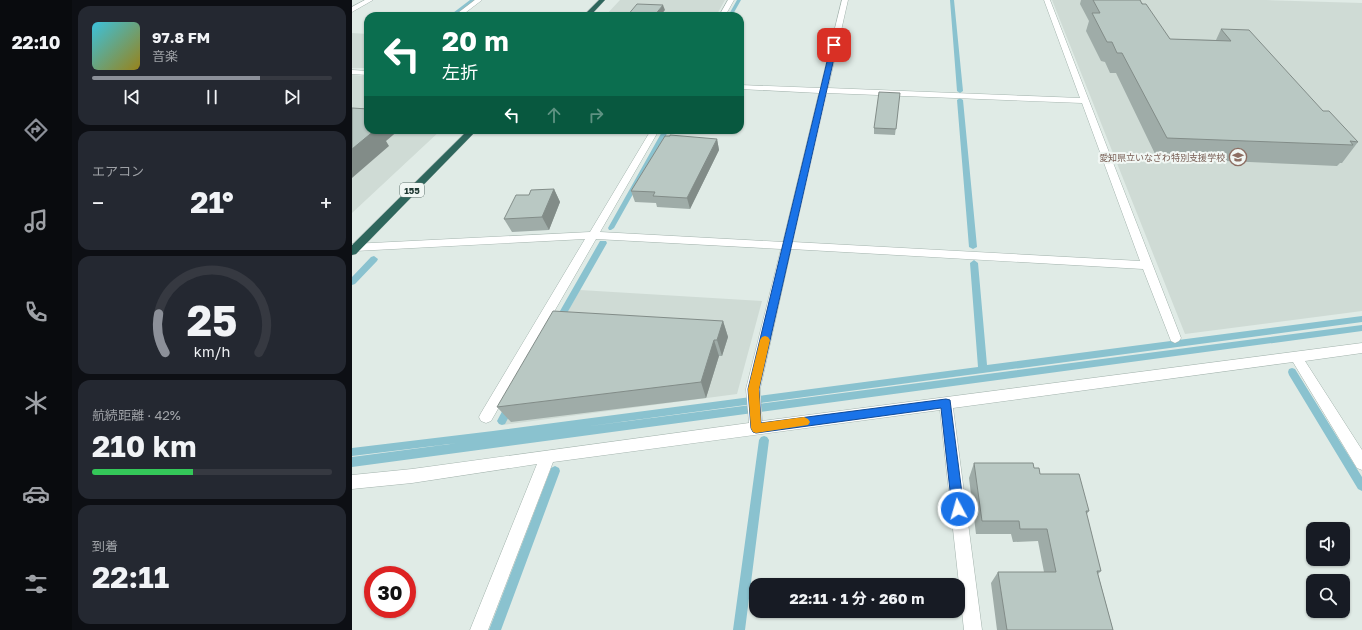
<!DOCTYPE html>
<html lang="ja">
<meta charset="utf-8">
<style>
body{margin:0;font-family:"Golos Text","Noto Sans JP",sans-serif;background:#242831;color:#f1f3f6;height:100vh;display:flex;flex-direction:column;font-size:15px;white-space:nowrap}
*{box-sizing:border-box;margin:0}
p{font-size:13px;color:#9ea1a6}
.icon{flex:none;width:22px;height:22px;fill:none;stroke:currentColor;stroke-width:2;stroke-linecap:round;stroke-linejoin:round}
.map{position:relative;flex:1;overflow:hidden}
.panel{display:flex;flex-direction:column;gap:6px;padding:6px;background:#0d0f14;width:280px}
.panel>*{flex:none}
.top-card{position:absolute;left:12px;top:12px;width:380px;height:122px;border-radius:12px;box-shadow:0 1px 3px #0004;background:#0b6e4f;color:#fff;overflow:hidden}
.tools{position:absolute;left:954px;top:522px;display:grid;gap:8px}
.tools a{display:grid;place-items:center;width:44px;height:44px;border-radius:8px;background:#171b24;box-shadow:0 1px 3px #0004;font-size:20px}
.speed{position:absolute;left:12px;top:566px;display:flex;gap:8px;font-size:20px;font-weight:700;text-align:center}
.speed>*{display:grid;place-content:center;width:52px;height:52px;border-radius:50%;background:#171b24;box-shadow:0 1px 3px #0004;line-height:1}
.speed .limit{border:6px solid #d22;background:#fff;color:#111}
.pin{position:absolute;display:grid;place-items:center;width:34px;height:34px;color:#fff;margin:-17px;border-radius:8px;box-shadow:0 2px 6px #0006}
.me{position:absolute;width:44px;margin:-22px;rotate:354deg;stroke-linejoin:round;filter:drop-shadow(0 0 3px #0008)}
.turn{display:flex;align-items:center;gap:14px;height:84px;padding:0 12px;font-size:18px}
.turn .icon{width:52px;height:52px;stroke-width:2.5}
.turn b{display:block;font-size:28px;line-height:34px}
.lanes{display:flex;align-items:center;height:38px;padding:0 12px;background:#0003;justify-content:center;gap:20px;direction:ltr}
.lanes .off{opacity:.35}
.big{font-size:30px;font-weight:700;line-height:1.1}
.panel .card{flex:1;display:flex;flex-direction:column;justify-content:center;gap:6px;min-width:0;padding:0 14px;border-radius:12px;background:#242831}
.panel .dial{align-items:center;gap:0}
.dial svg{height:104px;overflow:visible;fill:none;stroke:#363941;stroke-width:7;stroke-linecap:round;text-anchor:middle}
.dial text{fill:#f1f3f6;stroke:none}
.song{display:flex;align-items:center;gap:12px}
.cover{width:48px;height:48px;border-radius:6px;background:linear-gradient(135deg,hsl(190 70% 55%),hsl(50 70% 35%))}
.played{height:4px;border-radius:2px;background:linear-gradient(90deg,#8c9099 70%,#363941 70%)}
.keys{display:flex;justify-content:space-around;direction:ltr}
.heat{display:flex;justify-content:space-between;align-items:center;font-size:22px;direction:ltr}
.charge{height:6px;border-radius:3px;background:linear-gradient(90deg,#34c759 42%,#363941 0)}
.trip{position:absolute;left:397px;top:578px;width:216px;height:40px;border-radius:12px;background:#171b24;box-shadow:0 1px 3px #0004;font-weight:700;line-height:40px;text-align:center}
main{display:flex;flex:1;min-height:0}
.menu{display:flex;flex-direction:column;width:72px;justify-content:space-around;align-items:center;background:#090b0e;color:#9ea1a6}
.menu .icon{width:28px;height:28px}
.menu .active{color:#8c9099}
.menu b{font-size:18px;color:#f1f3f6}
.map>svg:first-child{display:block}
</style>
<main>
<nav class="menu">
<b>22:10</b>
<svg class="icon active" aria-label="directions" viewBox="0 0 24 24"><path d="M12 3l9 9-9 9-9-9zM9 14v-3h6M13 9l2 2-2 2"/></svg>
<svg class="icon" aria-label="music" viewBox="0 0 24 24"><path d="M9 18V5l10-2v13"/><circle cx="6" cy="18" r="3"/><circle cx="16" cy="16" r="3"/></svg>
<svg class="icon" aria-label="phone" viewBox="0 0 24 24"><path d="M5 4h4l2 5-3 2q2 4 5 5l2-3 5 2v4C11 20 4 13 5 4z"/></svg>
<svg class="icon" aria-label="climate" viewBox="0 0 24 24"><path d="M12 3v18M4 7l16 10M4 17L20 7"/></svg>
<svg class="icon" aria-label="car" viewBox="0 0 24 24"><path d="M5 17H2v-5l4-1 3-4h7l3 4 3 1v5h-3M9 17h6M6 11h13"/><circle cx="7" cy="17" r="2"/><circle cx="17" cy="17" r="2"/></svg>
<svg class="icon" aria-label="filters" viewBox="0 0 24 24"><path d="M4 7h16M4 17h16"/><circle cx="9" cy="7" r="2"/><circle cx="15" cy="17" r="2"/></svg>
</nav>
<section class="panel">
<div class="card">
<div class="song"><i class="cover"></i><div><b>97.8 FM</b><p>音楽</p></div></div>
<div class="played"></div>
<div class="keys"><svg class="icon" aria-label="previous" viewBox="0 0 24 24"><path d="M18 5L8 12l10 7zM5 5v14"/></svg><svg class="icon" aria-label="pause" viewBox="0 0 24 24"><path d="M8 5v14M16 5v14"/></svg><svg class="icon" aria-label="next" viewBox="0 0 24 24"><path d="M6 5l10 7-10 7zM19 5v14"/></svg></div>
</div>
<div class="card"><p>エアコン</p>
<div class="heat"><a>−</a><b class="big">21°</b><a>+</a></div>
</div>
<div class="card dial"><svg viewBox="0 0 100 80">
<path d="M14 69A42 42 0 1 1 86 69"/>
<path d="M14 69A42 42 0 0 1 9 39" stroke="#8c9099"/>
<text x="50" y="56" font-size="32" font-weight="700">25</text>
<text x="50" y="72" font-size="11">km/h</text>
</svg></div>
<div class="card"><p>航続距離 · 42%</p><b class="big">210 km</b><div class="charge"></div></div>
<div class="card"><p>到着</p><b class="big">22:11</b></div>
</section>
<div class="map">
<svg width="1010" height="630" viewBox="0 0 1010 630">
<rect width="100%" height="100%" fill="#e0ebe6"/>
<!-- built -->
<path fill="#cfdbd5" d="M 268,0 L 373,0 L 364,16 L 253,16 Z
M 700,0 L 914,0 L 1010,3 L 1010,311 L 833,334 Z
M 0,33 L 16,34 L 16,68 L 0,68 Z
M 0,75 L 16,76 L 16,115 L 0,120 Z
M 0,123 L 16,130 L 89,130 L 0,213 Z
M 228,290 L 410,301 L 385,394 L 151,425 Z"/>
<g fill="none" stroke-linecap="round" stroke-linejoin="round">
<!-- stream -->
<path fill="#8ac2cf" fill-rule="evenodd" d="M 118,0 L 123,0 L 102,16 L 97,16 Z
M 385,0 L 389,0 L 380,16 L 376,16 Z
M 598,0 L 602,0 L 611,91 L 608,93 L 605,91 Z
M 608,98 L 611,100 L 625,247 L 621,249 L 617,247 L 605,100 Z
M 311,130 L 317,130 L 262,228 L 259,230 L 257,230 L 256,228 Z
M 248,241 L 254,241 L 255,243 L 210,322 L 204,322 L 203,320 L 204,318 Z
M 22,256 L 26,259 L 25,261 L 3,284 L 0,285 L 0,277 L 19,257 Z
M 622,260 L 626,263 L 635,365 L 1010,316 L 1010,322 L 231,427 L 1010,325 L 1010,331 L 0,467 L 0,457 L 106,443 L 0,456 L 0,448 L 141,431 L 626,367 L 618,263 Z
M 940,368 L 943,369 L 1010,477 L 1010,491 L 1006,489 L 937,375 L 936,372 L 937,369 Z
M 157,403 L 160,404 L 162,407 L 153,424 L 150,425 L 147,424 L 145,421 L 154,404 Z
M 412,436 L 415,437 L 417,440 L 393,630 L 381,630 L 407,440 L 409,437 Z
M 203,466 L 207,468 L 208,471 L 149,630 L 137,630 L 198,471 L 199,468 Z"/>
<defs>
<path id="street" d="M 13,0 L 21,0 L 0,12 L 0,7 Z
M 123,0 L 130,0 L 109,16 L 102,16 Z
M 376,0 L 382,0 L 373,16 L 367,16 Z
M 490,0 L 496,0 L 476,88 L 728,98 L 692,0 L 698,0 L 829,338 L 827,341 L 823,343 L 819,341 L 791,269 L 439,249 L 408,389 L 410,421 L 1010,343 L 1010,353 L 953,361 L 1010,450 L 1010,470 L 1005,468 L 941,362 L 601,408 L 630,630 L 612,630 L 588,410 L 201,462 L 136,630 L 118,630 L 185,464 L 60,483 L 0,489 L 0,475 L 60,469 L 397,423 L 394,389 L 429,249 L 244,239 L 139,421 L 134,423 L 129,421 L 127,417 L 129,413 L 233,239 L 3,251 L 0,250 L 0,244 L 238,232 L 299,130 L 307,130 L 248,232 L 431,242 L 467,93 L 388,89 L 388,85 L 468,88 ZM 475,93 L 730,103 L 788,261 L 441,242 Z
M 0,70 L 16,71 L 16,75 L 0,74 Z"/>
<path id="highway" d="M 247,0 L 253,0 L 238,16 L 231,16 Z
M 116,130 L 125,130 L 4,254 L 0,255 L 0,245 Z"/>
</defs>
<!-- street casing -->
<use href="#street" stroke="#a3b3ad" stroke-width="1"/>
<!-- highway casing -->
<use href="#highway" stroke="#c1c8c6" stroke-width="1"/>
<!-- street -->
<use href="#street" fill="#fff" fill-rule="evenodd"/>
<!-- highway -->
<use href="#highway" fill="#2e665c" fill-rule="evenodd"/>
</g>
<!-- wall -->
<path fill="#9faca8" d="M 729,0 L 788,0 L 818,39 L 864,40 L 869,29 L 971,111 L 1006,142 L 990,163 L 988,163 L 985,166 L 805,158 L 764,73 L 758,73 L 753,62 L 749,61 L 734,31 L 737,21 L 728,4 Z
M 547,100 L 543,135 L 522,134 L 522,128 Z
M 365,139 L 367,150 L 338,209 L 305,207 L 304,203 L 283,202 L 279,191 Z
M 202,189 L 208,202 L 197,230 L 160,232 L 152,219 Z
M 371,321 L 376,337 L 370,356 L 367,356 L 354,398 L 159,422 L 145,407 Z
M 622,463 L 682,468 L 688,474 L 737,511 L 734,515 L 749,571 L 746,574 L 761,630 L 645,630 L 639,583 L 646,572 L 692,572 L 686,541 L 661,542 L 659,534 L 624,534 L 617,478 Z"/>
<!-- shaded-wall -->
<path fill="#828c88" d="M 311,5 L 313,10 L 308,16 L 302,16 Z
M 17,130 L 47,130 L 34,141 L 37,146 L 0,178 L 0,149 Z
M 365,139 L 367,150 L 338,209 L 335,198 Z
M 202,189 L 208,202 L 197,230 L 190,217 Z
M 371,321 L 376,337 L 370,356 L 365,340 Z
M 362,340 L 367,356 L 354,398 L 349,382 Z"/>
<!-- building -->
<path fill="#b9c8c3" stroke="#828c88" d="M 741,0 L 788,0 L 790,4 L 794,4 L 818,39 L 879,41 L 869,29 L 897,30 L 971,111 L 977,111 L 1006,142 L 998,141 L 1001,145 L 815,138 L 770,53 L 765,53 L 760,42 L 755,42 L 740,13 L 748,13 Z
M 285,4 L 311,5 L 302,16 L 275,16 Z
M 527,92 L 548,93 L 544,129 L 522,128 Z
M 0,108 L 16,109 L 16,130 L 23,130 L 0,149 Z
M 318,135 L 365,139 L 335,198 L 301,196 L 303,192 L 279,191 L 313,136 L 318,136 Z
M 202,189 L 190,217 L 152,219 L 164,195 L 177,195 L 179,190 Z
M 201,311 L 371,321 L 365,340 L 362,340 L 349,382 L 145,407 Z
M 622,463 L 681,463 L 682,468 L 687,468 L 688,474 L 727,474 L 737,511 L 734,511 L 749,571 L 745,571 L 761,630 L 655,630 L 646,572 L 704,572 L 695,529 L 668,529 L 667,521 L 630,521 Z"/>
<!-- route -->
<path fill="#1a73e8" stroke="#114b97" d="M 482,44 L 485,45 L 407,389 L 409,423 L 594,399 L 598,400 L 612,509 L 610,513 L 606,515 L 602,513 L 600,509 L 589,408 L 404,433 L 401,432 L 399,428 L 396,389 L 479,45 Z"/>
<!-- slow -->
<path fill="#f59e0b" d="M 413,336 L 416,337 L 418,340 L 407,389 L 409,423 L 452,417 L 456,419 L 458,422 L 456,425 L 404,433 L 401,432 L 399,428 L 396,389 L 408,340 L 410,337 Z"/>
<!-- icons -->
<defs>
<symbol id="school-ring" viewBox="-11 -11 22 22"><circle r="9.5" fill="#f1f7f4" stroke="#8d6e63" stroke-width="1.5"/><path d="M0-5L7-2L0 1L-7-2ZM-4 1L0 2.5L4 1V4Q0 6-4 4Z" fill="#8d6e63"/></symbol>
</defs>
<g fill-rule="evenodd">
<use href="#school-ring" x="876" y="147" width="20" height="20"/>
</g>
<g text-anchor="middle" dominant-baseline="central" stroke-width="4" stroke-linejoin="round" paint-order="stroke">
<!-- far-education labels -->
<g font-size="9" fill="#785e54" stroke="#f1f7f4" text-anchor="end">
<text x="873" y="157">愛知県立いなざわ特別支援学校</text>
</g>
<!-- shield labels -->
<rect fill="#f1f7f4" stroke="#60736e" stroke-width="1" x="48" y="183" width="24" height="14" rx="3"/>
<g font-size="9" font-weight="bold" fill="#223b35">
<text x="60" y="190">155</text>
</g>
</g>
</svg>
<div class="tools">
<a><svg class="icon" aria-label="sound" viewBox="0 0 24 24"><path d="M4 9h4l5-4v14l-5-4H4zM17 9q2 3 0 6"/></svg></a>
<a><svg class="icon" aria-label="search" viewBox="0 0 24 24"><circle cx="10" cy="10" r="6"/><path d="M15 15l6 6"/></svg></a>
</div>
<div class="speed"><div class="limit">30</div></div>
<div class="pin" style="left:482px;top:45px;background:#d93025"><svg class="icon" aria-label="arrive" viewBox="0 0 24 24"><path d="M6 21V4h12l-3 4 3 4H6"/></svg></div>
<svg class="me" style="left:606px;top:509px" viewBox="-20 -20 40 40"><circle r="17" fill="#1a73e8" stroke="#fff" stroke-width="3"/><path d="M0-11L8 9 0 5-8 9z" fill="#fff"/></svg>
<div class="trip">22:11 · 1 分 · 260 m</div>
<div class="top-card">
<div class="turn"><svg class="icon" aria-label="left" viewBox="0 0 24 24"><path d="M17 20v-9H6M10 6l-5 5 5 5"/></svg><div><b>20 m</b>左折</div></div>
<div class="lanes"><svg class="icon" aria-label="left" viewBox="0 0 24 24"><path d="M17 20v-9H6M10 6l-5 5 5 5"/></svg><svg class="icon off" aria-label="ahead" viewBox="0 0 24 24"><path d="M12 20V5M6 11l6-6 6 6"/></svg><svg class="icon off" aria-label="right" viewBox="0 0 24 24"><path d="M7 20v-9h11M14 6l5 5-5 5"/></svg></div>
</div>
</div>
</main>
